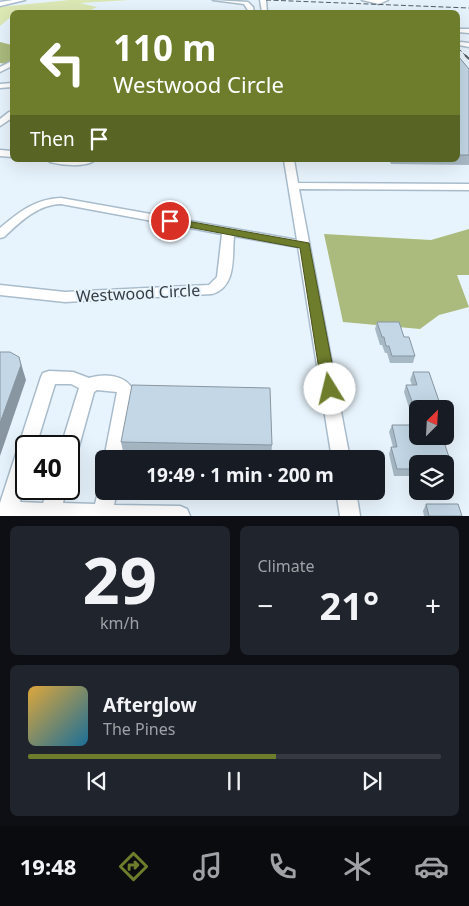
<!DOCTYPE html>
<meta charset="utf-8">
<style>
body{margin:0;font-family:"Noto Sans",sans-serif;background:#20242c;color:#f1f3f6;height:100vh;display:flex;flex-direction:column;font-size:19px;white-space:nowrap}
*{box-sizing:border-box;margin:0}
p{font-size:16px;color:#9ea1a6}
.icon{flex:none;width:28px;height:28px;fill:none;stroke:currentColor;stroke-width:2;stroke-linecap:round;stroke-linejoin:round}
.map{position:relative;height:516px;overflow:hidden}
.details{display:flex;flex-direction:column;gap:10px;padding:10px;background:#0d0f14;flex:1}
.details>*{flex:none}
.banner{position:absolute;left:10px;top:10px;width:450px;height:152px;border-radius:8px;box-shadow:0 5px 20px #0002;background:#6d7d2c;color:#fff;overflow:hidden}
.needle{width:32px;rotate:24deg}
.tools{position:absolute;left:409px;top:400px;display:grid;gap:10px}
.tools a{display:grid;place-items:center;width:45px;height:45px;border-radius:8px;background:#171b24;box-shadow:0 5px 20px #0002;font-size:25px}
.speed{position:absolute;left:15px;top:435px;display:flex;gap:10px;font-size:25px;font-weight:700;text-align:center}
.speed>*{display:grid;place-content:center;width:65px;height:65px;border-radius:50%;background:#171b24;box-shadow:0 5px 20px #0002;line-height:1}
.speed .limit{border:2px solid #111;border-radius:8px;background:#fff;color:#111}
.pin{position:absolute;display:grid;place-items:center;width:42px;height:42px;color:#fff;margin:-21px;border:2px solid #fff;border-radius:50%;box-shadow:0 1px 5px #0007}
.me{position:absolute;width:55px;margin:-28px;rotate:351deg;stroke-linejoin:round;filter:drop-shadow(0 0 4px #0008)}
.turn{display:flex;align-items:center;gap:18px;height:105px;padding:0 20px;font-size:22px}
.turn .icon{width:65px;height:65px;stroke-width:2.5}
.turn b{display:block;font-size:35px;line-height:42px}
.then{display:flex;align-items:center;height:48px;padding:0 20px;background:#0003;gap:10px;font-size:19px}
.big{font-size:38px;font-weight:700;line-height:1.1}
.details .card{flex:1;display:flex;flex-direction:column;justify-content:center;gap:8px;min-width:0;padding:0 18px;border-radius:8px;background:#20242c}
.details .dial{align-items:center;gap:0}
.dial b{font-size:65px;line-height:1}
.song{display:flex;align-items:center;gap:15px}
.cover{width:60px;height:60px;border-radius:8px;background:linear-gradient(135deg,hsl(40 70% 55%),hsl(200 70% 35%))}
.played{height:5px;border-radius:2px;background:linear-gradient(90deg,#6d7d2c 60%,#363941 60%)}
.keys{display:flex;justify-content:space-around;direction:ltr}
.heat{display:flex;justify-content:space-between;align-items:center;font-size:28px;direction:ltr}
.details .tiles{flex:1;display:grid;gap:10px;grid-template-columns:1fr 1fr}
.card:last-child{grid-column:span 2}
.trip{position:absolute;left:95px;top:450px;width:290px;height:50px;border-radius:8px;background:#171b24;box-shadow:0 5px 20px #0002;font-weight:700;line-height:50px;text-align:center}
.tabs{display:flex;height:80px;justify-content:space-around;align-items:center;background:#090b0e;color:#9ea1a6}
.tabs .icon{width:35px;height:35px}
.tabs .active{color:#6d7d2c}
.tabs b{font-size:22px;color:#f1f3f6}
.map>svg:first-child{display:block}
</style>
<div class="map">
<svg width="469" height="516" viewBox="0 0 469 516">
<rect width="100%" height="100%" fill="#e8f4fd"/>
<!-- green -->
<path fill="#dce9b5" d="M 69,0 L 131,0 L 80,3 L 97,7 L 87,12 L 47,10 L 12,12 L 12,16 L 0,26 L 0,7 Z"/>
<!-- forest -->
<path fill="#abba7d" d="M 0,42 L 12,45 L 12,63 L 11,65 L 0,63 Z
M 469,229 L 469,275 L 457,275 L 469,307 L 439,315 L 420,329 L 343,322 L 324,234 L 431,240 Z"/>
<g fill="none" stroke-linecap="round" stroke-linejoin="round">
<defs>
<path id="minor" d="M 13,0 L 25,0 L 0,6 L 0,2 Z
M 213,0 L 248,2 L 253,7 L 254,12 L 249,12 L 244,4 Z
M 260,0 L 266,0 L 267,12 L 262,12 Z
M 362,0 L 388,0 L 379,4 Z
M 459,29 L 469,29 L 469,33 L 458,32 Z
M 461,42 L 469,43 L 469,47 L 459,45 L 458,44 Z
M 12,61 L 12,66 L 0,72 L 0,67 Z
M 12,83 L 12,87 L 0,88 L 0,84 Z
M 9,112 L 12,112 L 12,118 L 0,126 L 0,119 Z
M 0,150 L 12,151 L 12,157 L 0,156 Z
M 48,160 L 95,160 C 85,168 62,165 50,162 Z
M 284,160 L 294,160 L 298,183 L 469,184 L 469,190 L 299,189 L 350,459 L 332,459 L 298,247 L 234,236 C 232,256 237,287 212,294 L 65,302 L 0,295 L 0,285 L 65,292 L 209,285 L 217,277 L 222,234 L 61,204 C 37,205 21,221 4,237 L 0,238 L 0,228 C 19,212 35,199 61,198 L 297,240 Z
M 49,371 L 73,372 L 89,378 C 104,373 126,375 133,390 L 122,459 L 104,459 L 117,392 L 97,390 L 94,392 L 78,450 L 75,456 L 69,458 L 69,446 L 61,446 L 79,388 L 71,384 L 55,384 L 36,446 L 26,446 L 26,480 L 20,502 L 43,503 L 48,489 L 66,489 L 63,503 L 95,504 L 100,484 L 104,483 L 104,491 L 117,491 L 114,505 L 180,506 L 187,509 L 190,516 L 0,516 L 0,503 L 41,377 L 43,373 Z
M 336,491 L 356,491 L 360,516 L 340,516 Z"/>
</defs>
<!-- minor casing -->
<use href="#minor" stroke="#a9bccb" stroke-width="3"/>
<!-- minor -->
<use href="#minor" fill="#fff" fill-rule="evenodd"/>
<!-- rail-far1 -->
<path stroke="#555d64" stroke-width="1" stroke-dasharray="5 2.5" stroke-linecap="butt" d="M 266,0 L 469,8
M 458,48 L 467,57"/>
<!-- rail -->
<path stroke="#555d64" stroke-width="2" stroke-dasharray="6 3" stroke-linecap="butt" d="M 465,55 L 469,59"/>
</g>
<!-- wall -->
<path fill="#a8b9c6" d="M 458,56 L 469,69 L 469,165 L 391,164 L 389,160 L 458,160 Z
M 377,322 L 404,337 L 415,356 L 413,363 L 390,363 L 387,353 L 385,353 L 382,345 L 380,345 L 375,329 Z
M 413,372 L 440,404 L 438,409 L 418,409 L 418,411 L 410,411 L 404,392 L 406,385 L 412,385 L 410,380 Z
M 392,425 L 453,469 L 450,476 L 445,476 L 445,464 L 418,464 L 418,476 L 394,476 L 389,454 L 391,447 L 393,447 L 389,432 Z
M 121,442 L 272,445 L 271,459 L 124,456 Z
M 426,504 L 462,516 L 424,516 L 423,511 Z"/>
<!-- shaded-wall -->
<path fill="#8896a1" d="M 19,357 L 26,380 L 0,456 L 0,423 Z"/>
<!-- building -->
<path fill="#c3d7e6" stroke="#8896a1" d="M 458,56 L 469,69 L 469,155 L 458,155 Z
M 377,322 L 399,322 L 404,337 L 409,337 L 415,356 L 392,356 L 389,346 L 386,346 L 384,337 L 382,337 Z
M 0,352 L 10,352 L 19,357 L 21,365 L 0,423 Z
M 413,372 L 429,372 L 440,404 L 413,404 L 406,385 L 417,385 Z
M 132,385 L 270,388 L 272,445 L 121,442 Z
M 392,425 L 418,425 L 418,436 L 442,436 L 453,469 L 445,469 L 445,464 L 418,464 L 418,469 L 397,469 L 391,447 L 397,447 Z
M 426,504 L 458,504 L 462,516 L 429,516 Z"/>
<!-- route -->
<path fill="#6d7d2c" stroke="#47511d" d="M 170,218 L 309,243 L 337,389 L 335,394 L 330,395 L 324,394 L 322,389 L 300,248 L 167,223 L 165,221 L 167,219 Z"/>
<g text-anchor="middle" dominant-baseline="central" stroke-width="4" stroke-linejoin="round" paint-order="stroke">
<!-- street labels -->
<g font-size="16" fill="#343c42" stroke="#e8f4fd">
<text transform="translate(138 293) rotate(-3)">Westwood Circle</text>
</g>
</g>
</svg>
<div class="tools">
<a><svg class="needle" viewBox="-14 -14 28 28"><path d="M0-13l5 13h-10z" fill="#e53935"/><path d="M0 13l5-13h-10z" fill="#9ea1a6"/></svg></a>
<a><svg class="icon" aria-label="layers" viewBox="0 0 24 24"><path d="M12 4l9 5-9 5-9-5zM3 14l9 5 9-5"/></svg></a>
</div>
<div class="speed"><div class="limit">40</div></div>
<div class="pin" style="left:170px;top:221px;background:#d93025"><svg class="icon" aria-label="arrive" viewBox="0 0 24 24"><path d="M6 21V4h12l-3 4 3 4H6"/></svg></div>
<svg class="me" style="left:330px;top:389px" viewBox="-20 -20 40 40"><circle r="19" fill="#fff"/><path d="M0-13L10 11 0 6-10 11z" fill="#6d7d2c"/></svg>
<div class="trip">19:49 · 1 min · 200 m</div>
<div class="banner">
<div class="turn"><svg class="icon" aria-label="left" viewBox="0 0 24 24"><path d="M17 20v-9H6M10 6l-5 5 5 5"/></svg><div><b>110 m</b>Westwood Circle</div></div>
<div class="then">Then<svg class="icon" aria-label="arrive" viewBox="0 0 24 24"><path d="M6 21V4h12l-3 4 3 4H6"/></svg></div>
</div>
</div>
<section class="details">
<div class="tiles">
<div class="card dial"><b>29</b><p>km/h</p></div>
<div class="card"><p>Climate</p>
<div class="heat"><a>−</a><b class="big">21°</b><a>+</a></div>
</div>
<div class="card">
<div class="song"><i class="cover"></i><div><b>Afterglow</b><p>The Pines</p></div></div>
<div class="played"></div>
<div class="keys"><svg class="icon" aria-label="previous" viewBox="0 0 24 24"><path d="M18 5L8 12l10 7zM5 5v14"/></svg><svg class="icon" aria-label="pause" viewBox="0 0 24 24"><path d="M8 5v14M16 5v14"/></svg><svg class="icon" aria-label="next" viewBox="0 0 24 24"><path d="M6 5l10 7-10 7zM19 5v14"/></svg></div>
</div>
</div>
</section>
<nav class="tabs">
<b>19:48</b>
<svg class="icon active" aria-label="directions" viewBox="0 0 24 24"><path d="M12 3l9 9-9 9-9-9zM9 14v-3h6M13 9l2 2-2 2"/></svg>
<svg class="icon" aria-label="music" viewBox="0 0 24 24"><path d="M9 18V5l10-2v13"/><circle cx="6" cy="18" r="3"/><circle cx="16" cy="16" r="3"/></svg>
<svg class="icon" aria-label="phone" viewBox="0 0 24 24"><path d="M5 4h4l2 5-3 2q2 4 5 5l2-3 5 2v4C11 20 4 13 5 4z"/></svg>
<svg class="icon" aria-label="climate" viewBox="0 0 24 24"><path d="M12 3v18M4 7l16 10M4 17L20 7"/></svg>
<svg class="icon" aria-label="car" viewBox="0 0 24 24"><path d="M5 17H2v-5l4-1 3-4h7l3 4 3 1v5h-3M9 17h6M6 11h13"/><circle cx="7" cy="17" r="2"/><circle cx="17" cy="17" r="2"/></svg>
</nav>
